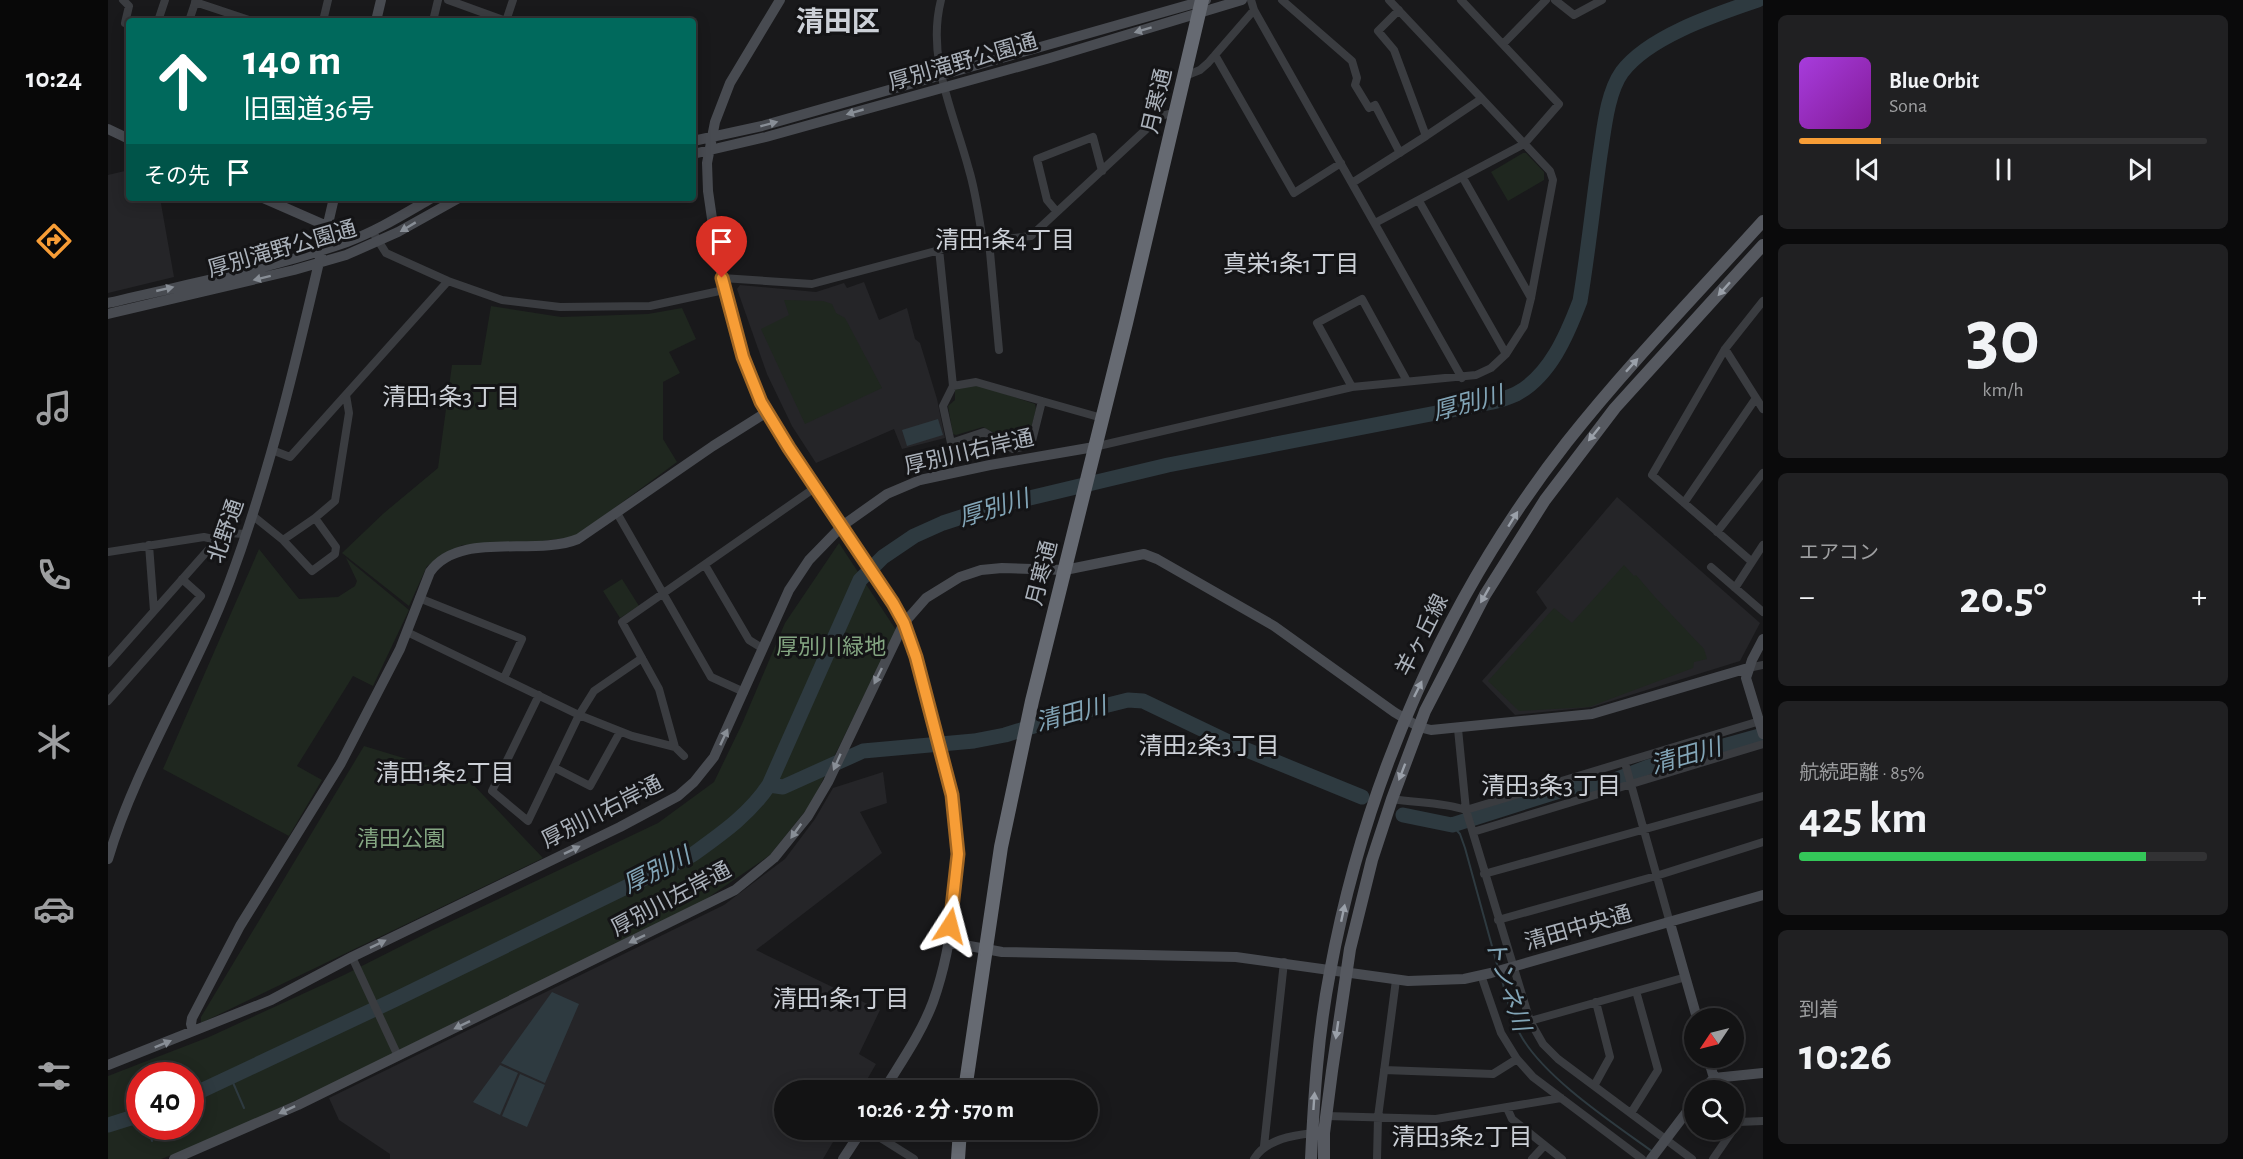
<!DOCTYPE html>
<html lang="ja">
<meta charset="utf-8">
<style>
body{margin:0;font-family:"Alegreya Sans","Noto Sans JP",sans-serif;background:#202022;color:#f1f3f6;height:100vh;display:flex;flex-direction:column;font-size:22px;white-space:nowrap}
*{box-sizing:border-box;margin:0}
p{font-size:20px;color:#9d9ea0}
.icon{flex:none;width:33px;height:33px;fill:none;stroke:currentColor;stroke-width:2;stroke-linecap:round;stroke-linejoin:round}
.map{position:relative;flex:1;overflow:hidden}
.side{display:flex;flex-direction:column;gap:15px;padding:15px;background:#0a0a0b;width:480px}
.side>*{flex:none}
.hud{position:absolute;left:18px;top:18px;width:570px;height:183px;border-radius:6px;box-shadow:0 3px 15px #0003,0 0 0 2px #323234;background:#00695c;color:#fff;overflow:hidden}
.needle{width:39px;rotate:235deg}
.tools{position:absolute;left:1576px;top:1008px;display:grid;gap:12px}
.tools a{display:grid;place-items:center;width:60px;height:60px;border-radius:50%;background:#131314;box-shadow:0 3px 15px #0003,0 0 0 2px #323234;font-size:30px}
.speed{position:absolute;left:18px;top:1062px;display:flex;gap:12px;font-size:30px;font-weight:700;text-align:center}
.speed>*{display:grid;place-content:center;width:78px;height:78px;border-radius:50%;background:#131314;box-shadow:0 3px 15px #0003,0 0 0 2px #323234;line-height:1}
.speed .limit{border:9px solid #d22;background:#fff;color:#111}
.pin{position:absolute;display:grid;place-items:center;width:51px;height:51px;color:#fff;margin:-62px -26px;border-radius:50% 50% 50% 0;rotate:-45deg;box-shadow:0 0 6px #0007}
.pin .icon{rotate:45deg}
.me{position:absolute;width:66px;margin:-33px;rotate:9deg;stroke-linejoin:round;filter:drop-shadow(0 0 4px #0008)}
.turn{display:flex;align-items:center;gap:21px;height:126px;padding:0 18px;font-size:27px}
.turn .icon{width:78px;height:78px;stroke-width:2.5}
.turn b{display:block;font-size:42px;line-height:51px}
.then{display:flex;align-items:center;height:57px;padding:0 18px;background:#0003;gap:12px;font-size:22px}
.big{font-size:45px;font-weight:700;line-height:1.1}
.side .tile{flex:1;display:flex;flex-direction:column;justify-content:center;gap:9px;min-width:0;padding:0 21px;border-radius:9px;background:#202022}
.side .dial{align-items:center;gap:0}
.dial b{font-size:78px;line-height:1}
.song{display:flex;align-items:center;gap:18px}
.cover{width:72px;height:72px;border-radius:9px;background:linear-gradient(135deg,hsl(280 70% 55%),hsl(290 70% 35%))}
.played{height:6px;border-radius:3px;background:linear-gradient(90deg,#f79d36 20%,#323234 20%)}
.keys{display:flex;justify-content:space-around;direction:ltr}
.heat{display:flex;justify-content:space-between;align-items:center;font-size:33px;direction:ltr}
.charge{height:9px;border-radius:4px;background:linear-gradient(90deg,#34c759 85%,#323234 0)}
.trip{position:absolute;left:666px;top:1080px;width:324px;height:60px;border-radius:30px;background:#131314;box-shadow:0 3px 15px #0003,0 0 0 2px #323234;font-weight:700;line-height:60px;text-align:center}
main{display:flex;flex:1;min-height:0}
.tabs{display:flex;flex-direction:column;width:108px;justify-content:space-around;align-items:center;background:#080808;color:#9d9ea0}
.tabs .icon{width:42px;height:42px}
.tabs .current{color:#f79d36}
.tabs b{font-size:27px;color:#f1f3f6}
.map>svg:first-child{display:block}
</style>
<main>
<nav class="tabs">
<b>10:24</b>
<svg class="icon current" aria-label="directions" viewBox="0 0 24 24"><path d="M12 3l9 9-9 9-9-9zM9 14v-3h6M13 9l2 2-2 2"/></svg>
<svg class="icon" aria-label="music" viewBox="0 0 24 24"><path d="M9 18V5l10-2v13"/><circle cx="6" cy="18" r="3"/><circle cx="16" cy="16" r="3"/></svg>
<svg class="icon" aria-label="phone" viewBox="0 0 24 24"><path d="M5 4h4l2 5-3 2q2 4 5 5l2-3 5 2v4C11 20 4 13 5 4z"/></svg>
<svg class="icon" aria-label="climate" viewBox="0 0 24 24"><path d="M12 3v18M4 7l16 10M4 17L20 7"/></svg>
<svg class="icon" aria-label="car" viewBox="0 0 24 24"><path d="M5 17H2v-5l4-1 3-4h7l3 4 3 1v5h-3M9 17h6M6 11h13"/><circle cx="7" cy="17" r="2"/><circle cx="17" cy="17" r="2"/></svg>
<svg class="icon" aria-label="filters" viewBox="0 0 24 24"><path d="M4 7h16M4 17h16"/><circle cx="9" cy="7" r="2"/><circle cx="15" cy="17" r="2"/></svg>
</nav>
<div class="map">
<svg width="1655" height="1159" viewBox="0 0 1655 1159">
<rect width="100%" height="100%" fill="#19191b"/>
<!-- built -->
<path fill="#252528" d="M 21,170 L 21,198 L 52,198 L 66,277 L 0,293 L 0,175 Z
M 756,282 L 771,320 L 799,308 L 807,339 L 812,343 L 829,399 L 837,438 L 794,449 L 786,429 L 708,463 L 684,426 L 659,374 L 629,289 L 632,285 L 708,292 L 736,283 L 739,288 Z
M 1509,497 L 1652,623 L 1632,661 L 1484,707 L 1407,715 L 1374,681 L 1439,608 L 1428,592 Z
M 775,772 L 779,803 L 752,812 L 774,853 L 648,950 L 772,1010 L 751,1054 L 768,1064 L 753,1090 L 676,1090 L 676,1130 L 732,1130 L 715,1159 L 282,1159 L 282,1154 L 231,1120 L 221,1098 L 616,905 L 677,859 L 707,819 L 725,788 Z"/>
<!-- green -->
<path fill="#1f271f" fill-rule="evenodd" d="M 1415,153 L 1418,153 L 1436,172 L 1436,180 L 1400,201 L 1383,172 Z
M 676,300 L 715,301 L 724,304 L 728,313 L 737,318 L 774,388 L 697,424 L 653,329 L 681,315 Z
M 383,306 L 453,317 L 540,314 L 574,308 L 588,339 L 561,352 L 572,373 L 555,382 L 555,439 L 569,462 L 467,537 L 417,543 L 354,545 L 319,566 L 301,606 L 234,553 L 276,513 L 330,468 L 344,365 L 373,365 Z
M 870,385 L 927,404 L 928,409 L 920,442 L 909,445 L 875,427 L 848,435 L 845,434 L 840,406 L 847,400 L 847,388 Z
M 731,543 L 788,630 L 703,804 L 662,855 L 582,910 L 296,1050 L 92,1145 L 53,1159 L 0,1159 L 0,1076 L 101,1037 L 236,975 L 325,930 L 550,823 L 606,782 L 634,724 L 677,623 ZM 32,1076 L 82,1076 L 82,1126 L 32,1126 Z
M 151,549 L 191,599 L 230,597 L 247,586 L 249,581 L 238,558 L 301,610 L 265,686 L 245,676 L 189,766 L 214,780 L 181,836 L 55,769 Z
M 1516,565 L 1526,576 L 1528,575 L 1546,596 L 1596,649 L 1599,659 L 1586,662 L 1585,668 L 1481,707 L 1411,711 L 1380,681 L 1446,608 L 1464,623 Z
M 514,579 L 531,606 L 512,618 L 495,591 Z
M 256,746 L 358,777 L 435,858 L 93,1023 L 93,1017 Z"/>
<!-- water -->
<path fill="#2e3a40" d="M 830,419 L 835,435 L 799,446 L 794,430 Z
M 444,992 L 471,1004 L 437,1083 L 393,1063 Z
M 392,1065 L 410,1073 L 392,1115 L 365,1102 Z
M 412,1074 L 437,1085 L 419,1127 L 394,1116 Z"/>
<g fill="none" stroke-linecap="round" stroke-linejoin="round">
<!-- stream -->
<path stroke="#2e3a40" stroke-width="2" d="M 1344,825 L 1352,834 L 1357,848 L 1390,968
M 1392,973 C 1398,994 1402,1015 1412,1034 C 1435,1077 1505,1123 1545,1152
M 123,1078 L 136,1108
M 39,1126 L 44,1141"/>
<!-- river -->
<path stroke="#2e3a40" stroke-width="15" d="M 661,785 L 675,787 L 755,751 L 866,741 L 897,735 L 964,714 L 1020,700 L 1035,701 L 1129,746 L 1254,797
M 1295,815 L 1344,825 L 1467,786 L 1494,785 L 1540,767 L 1655,735
M 82,1096 L 286,1000 L 584,855 C 613,834 641,815 661,785 L 752,580 L 775,557 L 806,536 L 835,523 L 884,507 L 1060,465 L 1385,402 C 1393,400 1401,397 1408,394 C 1442,376 1459,335 1472,301 C 1480,253 1485,204 1492,155 C 1496,130 1499,93 1514,72 C 1541,36 1609,14 1650,0
M 0,1125 L 32,1115"/>
<!-- street -->
<path stroke="#3a3c40" stroke-width="8" d="M 15,0 L 21,6 L 17,23 L 21,24
M 340,0 L 398,21
M 833,0 C 818,59 846,113 861,170 C 868,193 871,218 875,242
M 1143,0 L 1146,10 L 1354,378
M 1174,0 L 1244,61 L 1249,78 L 1247,85 L 1261,108 L 1267,105 L 1292,153
M 1447,0 L 1466,15 L 1494,0
M 87,2 L 144,21
M 50,21 L 57,0
M 81,21 L 88,0
M 215,21 L 220,0
M 325,21 L 330,0
M 398,21 L 405,0
M 1395,44 L 1438,0
M 1107,55 L 1186,193 L 1233,163
M 1077,76 L 1092,70 L 1100,63 L 1146,10
M 1318,136 L 1373,99
M 1355,178 L 1423,298
M 1244,183 L 1318,136 L 1286,50 L 1270,31 L 1291,10
M 1311,201 L 1398,354
M 949,212 L 939,200 L 929,159 L 985,137 L 994,171
M 1267,223 L 1416,144 L 1451,104 L 1353,0
M 264,231 L 278,253 L 340,281 L 394,300 L 452,307 L 542,306 L 616,290
M 881,241 L 891,350
M 831,249 L 845,386 L 835,406 L 843,443 L 876,432 L 905,449 L 923,445 L 934,401 L 994,418
M 614,278 L 704,284 L 854,244 L 923,236 L 1046,122 L 1053,116 L 1068,112
M 1617,349 L 1655,409
M 845,386 L 868,382 L 934,401
M 1244,387 L 1209,323 L 1254,299 L 1299,381
M 986,447 L 1244,387 L 1368,375 L 1383,368 L 1398,354 L 1416,326 L 1423,298 L 1445,180 L 1442,171 L 1281,0
M 164,450 L 182,457 L 340,281
M 1576,503 L 1648,398
M 509,513 L 603,677 L 636,692
M 144,515 L 175,540 L 207,518 L 227,501 L 241,413 L 238,395
M 1609,532 L 1655,473
M 175,540 L 204,571 L 227,554 L 228,547 L 207,518
M 41,545 L 46,611
M 0,552 L 96,537 L 109,540
M 1643,561 L 1544,475 L 1617,349 L 1655,301
M 597,565 L 641,640 L 654,648
M 1603,567 L 1655,612
M 1627,588 L 1655,545
M 311,598 L 414,639 L 396,678
M 299,632 L 471,715 L 524,736 L 567,747 L 576,756
M 0,663 L 109,540 L 118,533 L 138,534
M 1640,668 L 1655,665
M 431,695 L 384,791 L 420,821 L 471,715 L 486,691 L 534,658
M 0,701 L 93,596 L 74,579
M 1350,729 L 1358,810 L 1422,1021 L 1435,1044 L 1450,1059 L 1584,1159
M 567,747 L 551,689 L 514,622 L 708,487
M 1517,763 L 1562,923
M 447,768 L 482,786 L 512,732
M 1284,799 C 1309,803 1334,802 1358,810 L 1655,720
M 1365,832 L 1655,744
M 1376,874 L 1655,796
M 1390,920 L 1548,876 L 1655,842
M 244,957 L 290,1056
M 1373,975 L 1393,1033 L 1409,1059 L 1425,1077 L 1534,1159
M 1422,1021 L 1578,977
M 1276,1070 L 1385,1074 L 1409,1059
M 1486,1086 L 1502,1057 L 1488,1002
M 1399,1108 L 1404,1119 L 1454,1159
M 1523,1113 L 1550,1070 L 1528,991
M 1218,1116 L 1328,1119 L 1453,1098
M 1626,1128 L 1630,1122 L 1655,1121
M 760,1130 L 806,1159
M 1156,1146 L 1176,962
M 1146,1159 C 1157,1140 1184,1135 1206,1133
M 1269,1159 L 1270,1117 L 1288,980
M 1424,1159 L 1436,1146
M 1605,1159 L 1625,1130"/>
<!-- secondary -->
<path stroke="#484b51" stroke-width="10" d="M 672,0 L 622,83 L 607,122 L 599,163 L 600,191 L 609,253 L 620,305 L 635,357 L 653,402 L 681,448 L 785,603 C 806,641 815,682 826,724 C 832,747 840,771 844,795 C 855,857 846,943 825,1002 C 813,1034 793,1062 776,1090
M 268,21 L 273,0
M 0,129 L 21,139
M 585,141 L 654,126 L 1098,0
M 585,154 L 658,137 L 942,58 L 1134,0
M 155,198 L 219,226
M 0,303 C 79,284 162,269 239,242 C 269,231 296,214 324,198
M 0,314 L 186,270 L 238,255 L 290,232 L 351,198
M 1655,639 L 1644,660 L 1638,678 L 1655,734
M 0,859 C 29,762 87,675 122,580 C 168,456 196,326 226,198
M 1562,923 L 1589,1018
M 840,942 L 894,952 L 1128,957 L 1300,981 L 1356,979 L 1383,973 L 1655,895
M 85,1031 L 83,1024 L 84,1018 L 132,926 L 233,763 L 292,649 L 322,572 C 352,530 426,557 470,539 L 605,446 L 659,412
M 1600,1058 L 1606,1078
M 0,1065 L 163,1000 L 244,957 L 512,827 L 570,796 L 586,782 L 606,757 L 681,590 L 701,560 L 734,526 L 779,494 L 812,480 L 882,465 L 986,447
M 1595,1090 L 1606,1078 L 1655,1073
M 66,1159 L 190,1105 L 627,890 L 666,858 L 700,816 L 720,782 L 796,623 L 818,598 L 852,577 L 873,570 L 894,568 L 957,570 L 1036,554 L 1049,559 L 1166,626 L 1286,712 L 1311,727 L 1323,730 L 1484,714 L 1640,668
M 735,1159 L 754,1130
M 1543,1159 L 1587,1101"/>
<!-- primary -->
<path stroke="#565960" stroke-width="12" d="M 1203,1159 C 1206,1096 1210,1034 1222,972 C 1257,781 1339,595 1459,442 C 1520,365 1589,294 1655,221
M 1216,1159 L 1216,1133 L 1224,1071 L 1242,949 L 1264,860 L 1284,799 L 1317,711 L 1377,595 L 1437,500 L 1507,408 L 1655,245"/>
<!-- highway -->
<path stroke="#666a72" stroke-width="14" d="M 857,1090 L 893,847 L 924,701 L 1018,323 L 1094,0
M 850,1159 L 852,1130"/>
</g>
<!-- one-way arrows -->
<defs><path id="oneway-solid" d="M-6-.8H1V-3.2L6.5 0L1 3.2V.8H-6Z" transform="scale(1.5)"/></defs>
<g fill="#888e96">
<use href="#oneway-solid" transform="translate(1035 30) rotate(163)"/>
<use href="#oneway-solid" transform="translate(747 112) rotate(164)"/>
<use href="#oneway-solid" transform="translate(661 124) rotate(-15)"/>
<use href="#oneway-solid" transform="translate(300 227) rotate(149)"/>
<use href="#oneway-solid" transform="translate(154 278) rotate(166)"/>
<use href="#oneway-solid" transform="translate(57 289) rotate(-13)"/>
<use href="#oneway-solid" transform="translate(770 676) rotate(116)"/>
<use href="#oneway-solid" transform="translate(616 737) rotate(-65)"/>
<use href="#oneway-solid" transform="translate(729 762) rotate(114)"/>
<use href="#oneway-solid" transform="translate(688 831) rotate(126)"/>
<use href="#oneway-solid" transform="translate(464 850) rotate(-26)"/>
<use href="#oneway-solid" transform="translate(529 939) rotate(154)"/>
<use href="#oneway-solid" transform="translate(270 944) rotate(-26)"/>
<use href="#oneway-solid" transform="translate(354 1025) rotate(154)"/>
<use href="#oneway-solid" transform="translate(55 1044) rotate(-22)"/>
<use href="#oneway-solid" transform="translate(179 1110) rotate(155)"/>
</g>
<g fill="#9aa0a9">
<use href="#oneway-solid" transform="translate(1616 289) rotate(132)"/>
<use href="#oneway-solid" transform="translate(1524 365) rotate(-48)"/>
<use href="#oneway-solid" transform="translate(1486 434) rotate(129)"/>
<use href="#oneway-solid" transform="translate(1405 519) rotate(-58)"/>
<use href="#oneway-solid" transform="translate(1377 595) rotate(120)"/>
<use href="#oneway-solid" transform="translate(1310 689) rotate(-64)"/>
<use href="#oneway-solid" transform="translate(1294 772) rotate(111)"/>
<use href="#oneway-solid" transform="translate(1235 913) rotate(-78)"/>
<use href="#oneway-solid" transform="translate(1229 1030) rotate(98)"/>
<use href="#oneway-solid" transform="translate(1206 1101) rotate(-86)"/>
</g>
<g fill="none" stroke-linecap="round" stroke-linejoin="round">
<defs>
<path id="route" d="M 614,278 L 635,357 L 653,402 L 681,448 L 785,603 L 796,623 L 808,657 L 844,795 L 850,854 L 842,926"/>
</defs>
<!-- route casing -->
<use href="#route" stroke="#a16623" stroke-width="15"/>
<!-- route -->
<use href="#route" stroke="#f79d36" stroke-width="10"/>
</g>
<g text-anchor="middle" dominant-baseline="central" stroke-width="6" stroke-linejoin="round" paint-order="stroke">
<!-- street labels -->
<g font-size="22" fill="#abb2bb" stroke="#141416">
<text transform="translate(855 62) rotate(-16)">厚別滝野公園通</text>
<text transform="translate(1049 101) rotate(-77)">月寒通</text>
<text transform="translate(174 249) rotate(-16)">厚別滝野公園通</text>
<text transform="translate(861 452) rotate(-13)">厚別川右岸通</text>
<text transform="translate(118 531) rotate(-71)">北野通</text>
<text transform="translate(934 573) rotate(-76)">月寒通</text>
<text transform="translate(1314 635) rotate(-63)">羊ヶ丘線</text>
<text transform="translate(494 812) rotate(-27)">厚別川右岸通</text>
<text transform="translate(563 899) rotate(-28)">厚別川左岸通</text>
<text transform="translate(1470 928) rotate(-16)">清田中央通</text>
</g>
<!-- park labels -->
<g font-size="22" fill="#84a682" stroke="#141416">
<text x="723" y="647">厚別川緑地</text>
<text x="293" y="839">清田公園</text>
</g>
<!-- neighbourhood labels -->
<g font-size="24" fill="#ccd0d7" stroke="#141416">
<text x="897" y="241">清田1条4丁目</text>
<text x="1183" y="265">真栄1条1丁目</text>
<text x="343" y="398">清田1条3丁目</text>
<text x="1101" y="747">清田2条3丁目</text>
<text x="337" y="774">清田1条2丁目</text>
<text x="1443" y="787">清田3条3丁目</text>
<text x="733" y="1000">清田1条1丁目</text>
<text x="1354" y="1138">清田3条2丁目</text>
</g>
<!-- water labels -->
<g font-size="24" font-style="italic" fill="#82a5b7" stroke="#141416">
<text transform="translate(1360 404) rotate(-15)">厚別川</text>
<text transform="translate(886 509) rotate(-17)">厚別川</text>
<text transform="translate(963 715) rotate(-15)">清田川</text>
<text transform="translate(1578 757) rotate(-16)">清田川</text>
<text transform="translate(549 871) rotate(-27)">厚別川</text>
<text transform="translate(1399 985) rotate(72)">トンネ川</text>
</g>
<!-- district labels -->
<g font-size="28" font-weight="bold" fill="#ccd0d7" stroke="#141416">
<text x="730" y="23">清田区</text>
</g>
</g>
</svg>
<div class="tools">
<a><svg class="needle" viewBox="-14 -14 28 28"><path d="M0-13l5 13h-10z" fill="#e53935"/><path d="M0 13l5-13h-10z" fill="#9d9ea0"/></svg></a>
<a><svg class="icon" aria-label="search" viewBox="0 0 24 24"><circle cx="10" cy="10" r="6"/><path d="M15 15l6 6"/></svg></a>
</div>
<div class="speed"><div class="limit">40</div></div>
<div class="pin" style="left:614px;top:278px;background:#d93025"><svg class="icon" aria-label="arrive" viewBox="0 0 24 24"><path d="M6 21V4h12l-3 4 3 4H6"/></svg></div>
<svg class="me" style="left:842px;top:926px" viewBox="-20 -20 40 40"><path d="M0-17L14 15 0 8-14 15z" fill="#f79d36" stroke="#fff" stroke-width="4"/></svg>
<div class="trip">10:26 · 2 分 · 570 m</div>
<div class="hud">
<div class="turn"><svg class="icon" aria-label="ahead" viewBox="0 0 24 24"><path d="M12 20V5M6 11l6-6 6 6"/></svg><div><b>140 m</b>旧国道36号</div></div>
<div class="then">その先<svg class="icon" aria-label="arrive" viewBox="0 0 24 24"><path d="M6 21V4h12l-3 4 3 4H6"/></svg></div>
</div>
</div>
<section class="side">
<div class="tile">
<div class="song"><i class="cover"></i><div><b>Blue Orbit</b><p>Sona</p></div></div>
<div class="played"></div>
<div class="keys"><svg class="icon" aria-label="previous" viewBox="0 0 24 24"><path d="M18 5L8 12l10 7zM5 5v14"/></svg><svg class="icon" aria-label="pause" viewBox="0 0 24 24"><path d="M8 5v14M16 5v14"/></svg><svg class="icon" aria-label="next" viewBox="0 0 24 24"><path d="M6 5l10 7-10 7zM19 5v14"/></svg></div>
</div>
<div class="tile dial"><b>30</b><p>km/h</p></div>
<div class="tile"><p>エアコン</p>
<div class="heat"><a>−</a><b class="big">20.5°</b><a>+</a></div>
</div>
<div class="tile"><p>航続距離 · 85%</p><b class="big">425 km</b><div class="charge"></div></div>
<div class="tile"><p>到着</p><b class="big">10:26</b></div>
</section>
</main>
